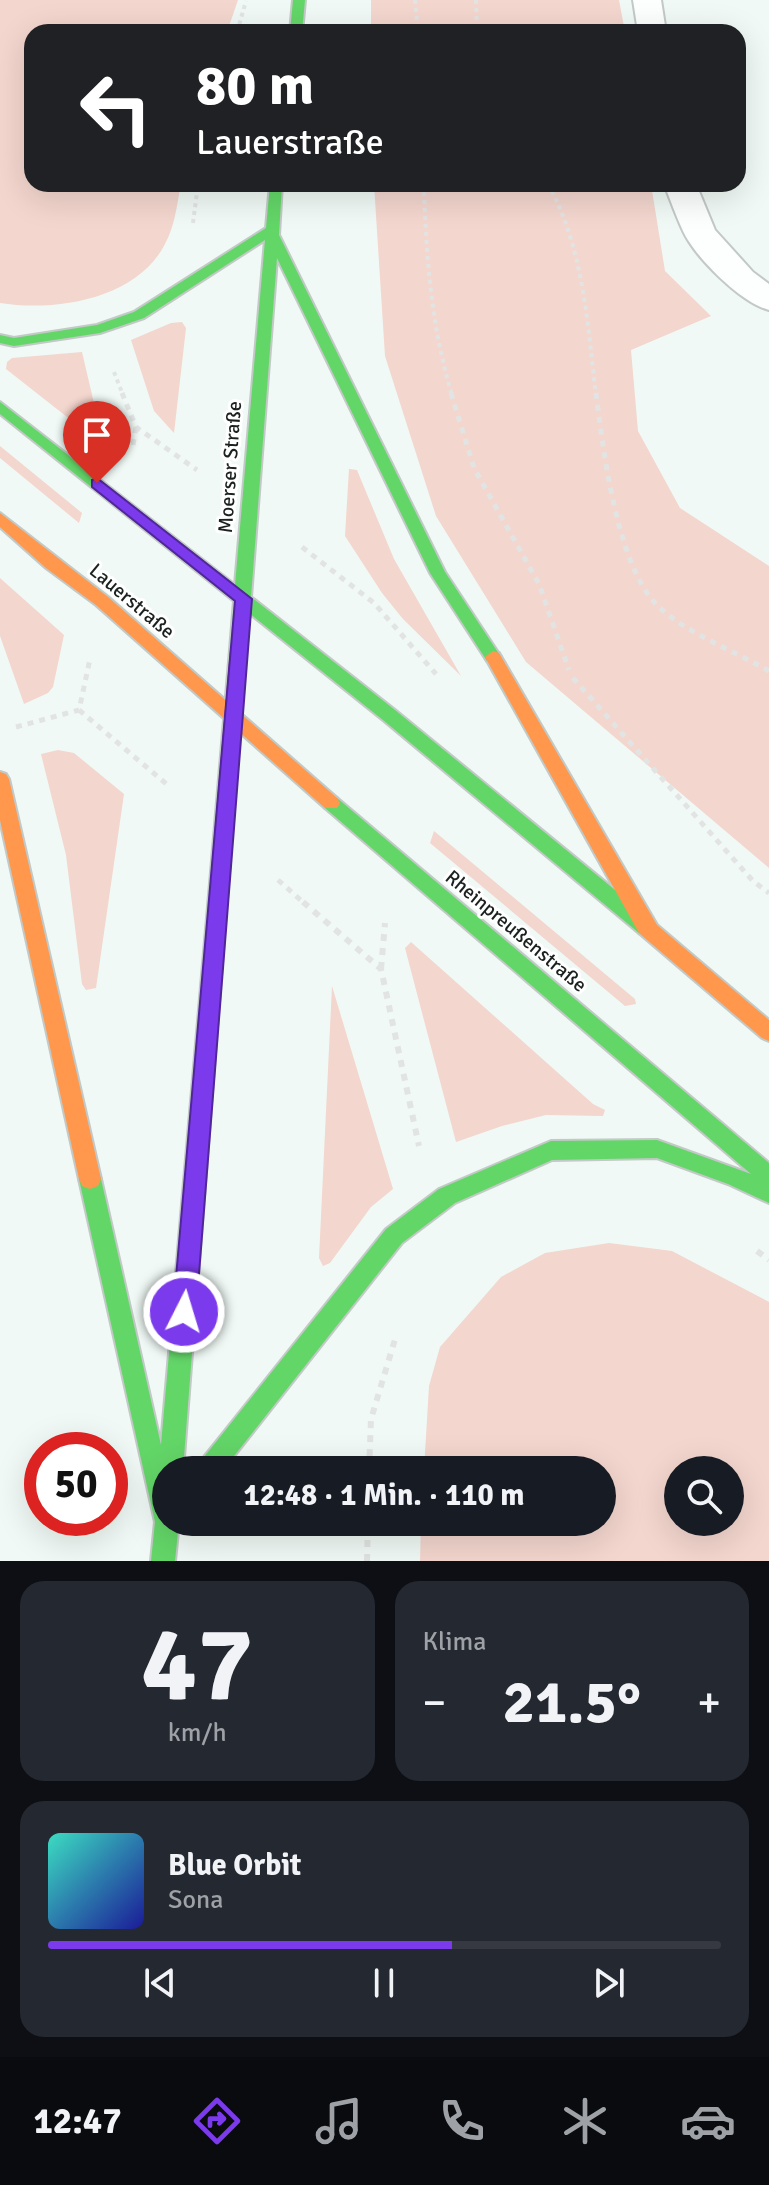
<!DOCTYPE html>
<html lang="de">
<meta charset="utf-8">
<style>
body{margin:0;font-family:Signika,sans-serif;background:#242831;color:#f1f3f6;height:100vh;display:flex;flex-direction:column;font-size:30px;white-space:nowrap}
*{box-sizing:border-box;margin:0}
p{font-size:26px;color:#9ea1a6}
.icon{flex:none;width:44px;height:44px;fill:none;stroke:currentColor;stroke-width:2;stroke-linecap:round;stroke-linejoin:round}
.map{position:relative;height:1561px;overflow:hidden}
.drawer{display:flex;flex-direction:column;gap:20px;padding:20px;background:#0d0f14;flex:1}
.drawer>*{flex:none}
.banner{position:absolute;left:24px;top:24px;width:722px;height:168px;border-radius:24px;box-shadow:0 8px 32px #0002;background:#202124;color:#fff;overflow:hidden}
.fabs{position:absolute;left:664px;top:1456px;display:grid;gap:16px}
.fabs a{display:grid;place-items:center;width:80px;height:80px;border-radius:50%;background:#171b24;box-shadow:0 8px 32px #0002;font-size:40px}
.speed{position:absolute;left:24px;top:1432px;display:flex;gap:16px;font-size:40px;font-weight:700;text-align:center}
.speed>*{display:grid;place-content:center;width:104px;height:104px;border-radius:50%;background:#171b24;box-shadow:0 8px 32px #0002;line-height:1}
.speed .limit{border:12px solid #d22;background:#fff;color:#111}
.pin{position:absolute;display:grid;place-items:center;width:68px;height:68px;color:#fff;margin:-82px -34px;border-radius:50% 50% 50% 0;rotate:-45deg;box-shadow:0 0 8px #0007}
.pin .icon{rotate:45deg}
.me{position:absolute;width:88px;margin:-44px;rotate:5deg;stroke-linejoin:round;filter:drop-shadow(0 0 6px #0008)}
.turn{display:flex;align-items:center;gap:28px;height:168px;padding:0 40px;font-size:36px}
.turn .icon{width:104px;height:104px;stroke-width:2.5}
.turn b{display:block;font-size:56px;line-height:68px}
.big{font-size:60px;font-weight:800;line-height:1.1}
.drawer .tile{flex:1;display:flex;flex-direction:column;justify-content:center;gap:12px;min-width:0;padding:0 28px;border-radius:24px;background:#242831}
.drawer .dial{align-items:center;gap:0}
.dial b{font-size:104px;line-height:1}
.song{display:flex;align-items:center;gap:24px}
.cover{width:96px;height:96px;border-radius:12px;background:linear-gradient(135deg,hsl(170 70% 55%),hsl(240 70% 35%))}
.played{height:8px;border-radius:4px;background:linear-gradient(90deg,#7c3aed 60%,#363941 60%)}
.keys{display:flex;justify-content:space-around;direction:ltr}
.heat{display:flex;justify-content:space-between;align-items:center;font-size:44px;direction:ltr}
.drawer .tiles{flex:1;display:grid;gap:20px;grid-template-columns:1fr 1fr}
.tile:last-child{grid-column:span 2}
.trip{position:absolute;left:152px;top:1456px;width:464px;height:80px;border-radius:40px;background:#171b24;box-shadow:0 8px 32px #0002;font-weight:800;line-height:80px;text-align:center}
.dock{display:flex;height:128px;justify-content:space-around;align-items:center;background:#090b0e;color:#9ea1a6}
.dock .icon{width:56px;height:56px}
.dock .current{color:#7c3aed}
.dock b{font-size:36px;color:#f1f3f6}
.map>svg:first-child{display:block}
</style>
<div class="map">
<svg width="769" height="1561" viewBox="0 0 769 1561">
<rect width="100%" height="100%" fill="#f0f9f5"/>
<!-- green -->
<path fill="#f3d6ce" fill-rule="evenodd" d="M 0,0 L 238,0 L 227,32 L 32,32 L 32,184 L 181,184 C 177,204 175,226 165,244 C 137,299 56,312 0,303 Z
M 371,0 L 619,0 L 625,32 L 371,32 Z
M 374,184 L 651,184 L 665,271 L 711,316 L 631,350 L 638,431 L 680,508 L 769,566 L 769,868 L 526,662 L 436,516 L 385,356 Z
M 171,323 L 182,322 L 186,328 L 174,433 L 154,411 L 131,340 Z
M 82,352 L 104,446 L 6,369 L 7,362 L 12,358 Z
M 0,446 L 82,513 L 79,523 L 0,458 Z
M 349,469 L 357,470 L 359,475 L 394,559 L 461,676 L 403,619 L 382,593 L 345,536 Z
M 0,578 L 64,635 L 53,687 L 48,693 L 24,704 L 0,636 Z
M 58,750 L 74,753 L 124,794 L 96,988 L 86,990 L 82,984 L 66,855 L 41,754 Z
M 434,831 L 635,999 L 636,1004 L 625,1006 L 430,843 Z
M 411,942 L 593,1104 L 605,1110 L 603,1116 L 546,1115 L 502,1126 L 456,1142 L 405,948 Z
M 332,986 L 393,1189 L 371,1207 L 330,1263 L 323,1266 L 319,1258 Z
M 609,1243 L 672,1251 L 769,1302 L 769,1561 L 420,1561 L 421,1522 L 602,1522 L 602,1470 L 424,1470 L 429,1386 L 440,1347 L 501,1277 L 545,1253 ZM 678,1470 L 730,1470 L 730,1522 L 678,1522 Z"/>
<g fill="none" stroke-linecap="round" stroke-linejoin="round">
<defs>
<path id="street" d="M 633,0 L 661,0 L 666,32 L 638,32 Z
M 664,184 L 696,184 L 715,230 L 753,272 L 769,284 L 769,310 C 741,303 695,257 683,231 C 676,216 670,199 664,184 Z"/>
<path id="fast" d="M 293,0 L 305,0 L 302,32 L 290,32 Z
M 270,184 L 282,184 L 279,235 L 445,572 L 501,657 L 499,661 L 487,661 L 430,573 L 277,258 L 251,597 L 395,710 L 653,921 L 656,927 L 653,933 L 646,935 L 639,933 L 383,720 L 249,613 L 246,650 L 238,656 L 232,654 L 230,650 L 234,601 L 0,414 L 0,402 L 235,585 L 265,240 L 144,318 L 100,333 L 14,346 L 0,343 L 0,335 L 14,338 L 97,325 L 134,312 L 266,228 Z
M 331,796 L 337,798 L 769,1163 L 769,1203 L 728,1184 L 657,1158 L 552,1160 L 455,1203 L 402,1243 L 223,1470 L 196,1470 L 200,1462 L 386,1229 L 439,1189 L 551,1141 L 657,1140 L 751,1174 L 325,808 L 322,803 L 325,798 Z
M 220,864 L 227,867 L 229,872 L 183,1470 L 166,1470 L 166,1522 L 179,1522 L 175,1561 L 151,1561 L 155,1522 L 79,1179 L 82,1172 L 90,1169 L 98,1172 L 101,1179 L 161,1445 L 211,872 L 213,867 Z"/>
<path id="slow" d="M 0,513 L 108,597 L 337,798 L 340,803 L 337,808 L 325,808 L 96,605 L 46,568 L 0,527 Z
M 493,651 L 499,653 L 657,925 L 769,1020 L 769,1041 L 762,1038 L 639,933 L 485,657 Z
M 0,772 L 6,774 L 9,779 L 101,1179 L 98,1186 L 90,1189 L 82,1186 L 79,1179 L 0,820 Z"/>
<path id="jam" d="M 238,644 L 246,650 L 229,872 L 227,877 L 213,877 L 211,872 L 230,650 Z"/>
</defs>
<!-- street casing -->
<use href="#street" stroke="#c2c9c6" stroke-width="4"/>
<!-- fast casing -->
<use href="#fast" stroke="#c2c9c6" stroke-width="4"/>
<!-- slow casing -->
<use href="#slow" stroke="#c2c9c6" stroke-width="4"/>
<!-- jam casing -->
<use href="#jam" stroke="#c2c9c6" stroke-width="4"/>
<!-- path-far2 -->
<path stroke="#e2e4e3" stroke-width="4" stroke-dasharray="4 4" stroke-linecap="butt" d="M 415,0 L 418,32
M 476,0 L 477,32
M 237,32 L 246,1
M 424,184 C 426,255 431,326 452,395
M 548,184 C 584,249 587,322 596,395
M 193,223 L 198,184
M 114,372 L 123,395"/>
<!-- path-far1 -->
<path stroke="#e2e4e3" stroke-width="5" stroke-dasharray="6 6" stroke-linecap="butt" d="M 122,393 L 136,427 L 197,470
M 451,393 L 474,468 L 539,584 L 569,670
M 596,393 C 603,449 617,567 658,606 C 689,635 733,650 769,671
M 133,445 L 136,427
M 302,547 L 374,603 L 436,674
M 573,678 L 753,881 L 769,893
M 79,710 L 170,787
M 16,727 L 79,710 L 90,659
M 278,880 L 305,904"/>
<!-- path -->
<path stroke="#e2e4e3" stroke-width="6" stroke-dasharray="7 7" stroke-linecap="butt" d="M 303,902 L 381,969 L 419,1146
M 381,969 L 385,923
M 757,1251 L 769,1260
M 369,1470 L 371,1419 L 396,1336
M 367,1561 L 368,1522"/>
<!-- street -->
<use href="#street" fill="#fdfefe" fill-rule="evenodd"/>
<!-- fast -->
<use href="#fast" fill="#63d668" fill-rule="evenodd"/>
<!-- slow -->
<use href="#slow" fill="#ff974d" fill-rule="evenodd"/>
<!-- jam -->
<use href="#jam" fill="#b3261e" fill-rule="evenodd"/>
</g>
<!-- route -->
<path fill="#7c3aed" stroke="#51269a" stroke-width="2" d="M 97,478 L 252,599 L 196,1312 L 192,1320 L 184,1323 L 176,1320 L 173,1312 L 235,601 L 92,487 L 92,480 Z"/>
<g text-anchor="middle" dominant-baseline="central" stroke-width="6" stroke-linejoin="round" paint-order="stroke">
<!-- street labels -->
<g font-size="20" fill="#1b211f" stroke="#fff">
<text transform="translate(230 467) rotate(-86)">Moerser Straße</text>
<text transform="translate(132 601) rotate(40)">Lauerstraße</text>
<text transform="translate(516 931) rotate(40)">Rheinpreußenstraße</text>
</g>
</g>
</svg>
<div class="fabs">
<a><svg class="icon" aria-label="search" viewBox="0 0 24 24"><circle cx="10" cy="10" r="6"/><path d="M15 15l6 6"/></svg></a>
</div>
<div class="speed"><div class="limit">50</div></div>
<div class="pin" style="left:97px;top:483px;background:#d93025"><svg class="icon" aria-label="arrive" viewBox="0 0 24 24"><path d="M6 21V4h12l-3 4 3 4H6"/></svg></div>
<svg class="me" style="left:184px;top:1312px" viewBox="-20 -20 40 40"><circle r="17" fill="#7c3aed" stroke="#fff" stroke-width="3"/><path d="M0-11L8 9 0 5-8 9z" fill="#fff"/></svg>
<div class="trip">12:48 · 1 Min. · 110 m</div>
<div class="banner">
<div class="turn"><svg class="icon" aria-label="left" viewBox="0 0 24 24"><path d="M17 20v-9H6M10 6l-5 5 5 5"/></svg><div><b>80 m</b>Lauerstraße</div></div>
</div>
</div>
<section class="drawer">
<div class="tiles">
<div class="tile dial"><b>47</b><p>km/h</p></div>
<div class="tile"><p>Klima</p>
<div class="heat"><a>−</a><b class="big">21.5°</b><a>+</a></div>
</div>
<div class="tile">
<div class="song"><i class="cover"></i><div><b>Blue Orbit</b><p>Sona</p></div></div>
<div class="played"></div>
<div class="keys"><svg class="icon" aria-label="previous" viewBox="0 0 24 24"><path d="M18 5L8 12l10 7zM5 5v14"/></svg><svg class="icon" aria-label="pause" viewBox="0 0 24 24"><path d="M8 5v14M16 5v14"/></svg><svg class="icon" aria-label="next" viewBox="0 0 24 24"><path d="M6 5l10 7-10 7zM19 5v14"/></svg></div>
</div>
</div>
</section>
<nav class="dock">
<b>12:47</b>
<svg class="icon current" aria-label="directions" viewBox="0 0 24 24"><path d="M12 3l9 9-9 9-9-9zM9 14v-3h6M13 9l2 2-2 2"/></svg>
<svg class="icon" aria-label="music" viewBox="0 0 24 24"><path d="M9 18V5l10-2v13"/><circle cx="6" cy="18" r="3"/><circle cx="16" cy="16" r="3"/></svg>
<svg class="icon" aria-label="phone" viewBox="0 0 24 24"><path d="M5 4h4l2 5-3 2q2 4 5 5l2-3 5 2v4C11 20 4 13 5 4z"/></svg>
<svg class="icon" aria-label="climate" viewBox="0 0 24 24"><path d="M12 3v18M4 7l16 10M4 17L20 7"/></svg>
<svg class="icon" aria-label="car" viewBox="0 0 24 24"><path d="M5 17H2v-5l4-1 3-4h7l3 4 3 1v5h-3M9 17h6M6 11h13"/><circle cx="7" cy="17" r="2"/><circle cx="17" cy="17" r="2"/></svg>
</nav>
